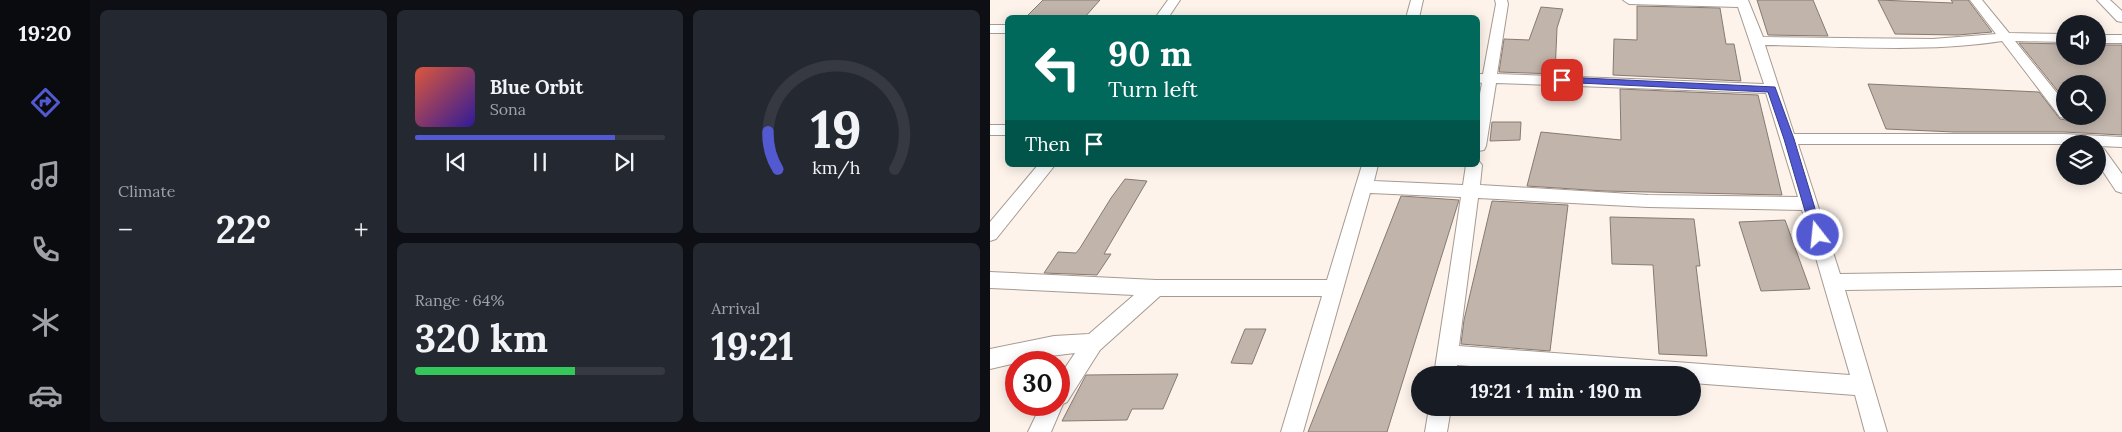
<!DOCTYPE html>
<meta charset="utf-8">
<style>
body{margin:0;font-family:Lora,serif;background:#242831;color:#f1f3f6;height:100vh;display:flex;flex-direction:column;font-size:19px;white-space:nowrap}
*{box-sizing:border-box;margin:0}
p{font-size:16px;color:#9ea1a6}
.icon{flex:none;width:28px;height:28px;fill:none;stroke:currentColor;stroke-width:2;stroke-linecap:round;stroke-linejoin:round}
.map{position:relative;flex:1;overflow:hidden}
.details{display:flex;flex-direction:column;gap:10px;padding:10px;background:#0d0f14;width:900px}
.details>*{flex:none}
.top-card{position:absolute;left:15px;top:15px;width:475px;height:152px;border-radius:8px;box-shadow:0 2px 12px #0003;background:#00695c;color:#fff;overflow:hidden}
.buttons{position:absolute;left:1066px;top:15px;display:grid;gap:10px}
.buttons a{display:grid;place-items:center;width:50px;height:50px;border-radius:50%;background:#171b24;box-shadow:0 2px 12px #0003;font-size:25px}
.speed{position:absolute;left:15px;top:351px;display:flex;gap:10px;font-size:25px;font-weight:700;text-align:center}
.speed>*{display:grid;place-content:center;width:65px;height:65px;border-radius:50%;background:#171b24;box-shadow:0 2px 12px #0003;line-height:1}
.speed .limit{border:8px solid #d22;background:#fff;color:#111}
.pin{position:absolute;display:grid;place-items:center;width:42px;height:42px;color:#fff;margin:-21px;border-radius:10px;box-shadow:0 2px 8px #0006}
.me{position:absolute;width:55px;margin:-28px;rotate:344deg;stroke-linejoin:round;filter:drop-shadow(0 0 4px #0008)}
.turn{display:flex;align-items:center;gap:18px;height:105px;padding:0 20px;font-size:22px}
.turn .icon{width:65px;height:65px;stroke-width:2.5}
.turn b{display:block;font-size:35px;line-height:42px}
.then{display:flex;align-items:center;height:48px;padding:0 20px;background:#0003;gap:10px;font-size:19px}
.big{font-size:38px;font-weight:800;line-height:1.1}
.details .tile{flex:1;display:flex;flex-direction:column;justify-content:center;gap:8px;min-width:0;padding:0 18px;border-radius:8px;background:#242831}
.details .dial{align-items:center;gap:0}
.dial svg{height:130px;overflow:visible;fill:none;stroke:#363941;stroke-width:7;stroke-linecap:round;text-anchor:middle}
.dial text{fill:#f1f3f6;stroke:none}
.song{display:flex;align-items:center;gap:15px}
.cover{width:60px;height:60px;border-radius:8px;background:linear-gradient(135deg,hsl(10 70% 55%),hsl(250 70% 35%))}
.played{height:5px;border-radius:2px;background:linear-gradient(90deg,#535ad1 80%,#363941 80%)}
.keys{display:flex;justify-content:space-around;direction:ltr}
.heat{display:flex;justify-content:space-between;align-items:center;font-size:28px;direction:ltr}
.charge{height:8px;border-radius:4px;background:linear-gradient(90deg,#34c759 64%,#363941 0)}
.details .tiles{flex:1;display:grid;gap:10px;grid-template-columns:repeat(3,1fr)}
.tile:first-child{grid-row:span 2}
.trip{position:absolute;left:421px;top:366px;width:290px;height:50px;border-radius:25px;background:#171b24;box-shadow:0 2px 12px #0003;font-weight:800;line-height:50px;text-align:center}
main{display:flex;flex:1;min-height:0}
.tabs{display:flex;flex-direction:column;width:90px;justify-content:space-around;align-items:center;background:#090b0e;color:#9ea1a6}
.tabs .icon{width:35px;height:35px}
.tabs .active{color:#535ad1}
.tabs b{font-size:22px;color:#f1f3f6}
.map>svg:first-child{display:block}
</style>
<main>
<nav class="tabs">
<b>19:20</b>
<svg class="icon active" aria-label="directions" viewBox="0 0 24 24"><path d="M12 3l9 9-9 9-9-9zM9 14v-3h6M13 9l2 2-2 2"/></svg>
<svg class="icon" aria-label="music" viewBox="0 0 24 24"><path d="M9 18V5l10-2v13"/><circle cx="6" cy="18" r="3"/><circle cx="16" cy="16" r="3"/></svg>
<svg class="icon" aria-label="phone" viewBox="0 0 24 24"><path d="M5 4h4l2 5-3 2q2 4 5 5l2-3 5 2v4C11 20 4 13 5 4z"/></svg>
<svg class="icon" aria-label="climate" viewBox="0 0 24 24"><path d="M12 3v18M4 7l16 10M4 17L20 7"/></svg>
<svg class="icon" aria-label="car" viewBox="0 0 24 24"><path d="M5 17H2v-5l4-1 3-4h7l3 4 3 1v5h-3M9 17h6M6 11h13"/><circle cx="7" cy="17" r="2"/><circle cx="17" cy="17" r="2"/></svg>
</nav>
<section class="details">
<div class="tiles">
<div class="tile"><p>Climate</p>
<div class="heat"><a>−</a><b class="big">22°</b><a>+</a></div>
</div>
<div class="tile">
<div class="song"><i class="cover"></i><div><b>Blue Orbit</b><p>Sona</p></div></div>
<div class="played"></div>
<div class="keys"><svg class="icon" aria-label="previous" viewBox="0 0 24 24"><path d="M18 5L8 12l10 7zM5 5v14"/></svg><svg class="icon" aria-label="pause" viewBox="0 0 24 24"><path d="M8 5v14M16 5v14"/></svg><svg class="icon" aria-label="next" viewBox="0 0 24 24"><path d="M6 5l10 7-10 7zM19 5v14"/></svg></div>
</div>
<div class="tile dial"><svg viewBox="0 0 100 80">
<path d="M14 69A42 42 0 1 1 86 69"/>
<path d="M14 69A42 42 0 0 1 8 46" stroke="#535ad1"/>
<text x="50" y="56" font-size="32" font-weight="700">19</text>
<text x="50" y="72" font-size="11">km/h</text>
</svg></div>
<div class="tile"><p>Range · 64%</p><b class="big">320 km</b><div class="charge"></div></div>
<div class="tile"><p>Arrival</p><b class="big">19:21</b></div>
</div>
</section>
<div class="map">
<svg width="1132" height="432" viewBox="0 0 1132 432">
<rect width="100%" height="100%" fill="#fdf3eb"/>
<!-- building -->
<path fill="#c0b4ab" stroke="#867a72" d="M 53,0 L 110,0 L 94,18 L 35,18 Z
M 767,0 L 823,0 L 838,36 L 778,35 Z
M 888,0 L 963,3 L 961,0 L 978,0 L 1002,32 L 968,35 L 905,34 Z
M 647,6 L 730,8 L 736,44 L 744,44 L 751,81 L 623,75 L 624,39 L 647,40 Z
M 551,7 L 573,9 L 567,28 L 565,74 L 509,72 L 514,39 L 539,40 Z
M 1029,43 L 1075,44 L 1075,56 L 1108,56 L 1108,45 L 1132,45 L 1132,135 L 1074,132 L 964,132 L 896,129 L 878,84 L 1049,92 L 1070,119 L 1076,120 L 1082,116 L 1108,116 L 1108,84 L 1075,84 L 1075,100 Z
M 630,89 L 768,95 L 792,195 L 614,191 L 537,186 L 551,132 L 631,140 Z
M 502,122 L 531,122 L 530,140 L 500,141 Z
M 135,179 L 157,181 L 114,254 L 121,254 L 107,275 L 54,273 L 68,252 L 86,253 L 90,248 L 121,198 Z
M 411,196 L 469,200 L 397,432 L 318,432 Z
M 502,201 L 578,205 L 560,351 L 471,344 L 474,320 Z
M 620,217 L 704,219 L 710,266 L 706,266 L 717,356 L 669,354 L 663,265 L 622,264 Z
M 795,220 L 820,289 L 771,291 L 749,222 Z
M 255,329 L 276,329 L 262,364 L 241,363 Z
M 188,374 L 173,409 L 142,409 L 137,420 L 72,421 L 96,375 Z"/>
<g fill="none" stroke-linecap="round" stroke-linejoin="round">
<defs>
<path id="minor" d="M 178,0 L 190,0 L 178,18 L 165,18 Z
M 421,0 L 433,0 L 429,18 L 416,18 Z
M 505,0 L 517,0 L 518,4 L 507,74 L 774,84 L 748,7 L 639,4 L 633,0 L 758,0 L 773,37 L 943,39 L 1006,34 L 980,0 L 992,0 L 1019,33 L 1075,34 L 1075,42 L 1025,41 L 1075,103 L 1075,116 L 1080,116 L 1075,118 L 1070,117 L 1012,41 C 937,53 851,46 775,45 L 804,134 L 1074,134 L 1132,137 L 1132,147 L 1108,146 L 1108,144 L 808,144 L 850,274 L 1132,270 L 1132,286 L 855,290 L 897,432 L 875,432 L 865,395 L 702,383 L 702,375 L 596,375 L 467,365 L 466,375 L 444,375 L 471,197 L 380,193 L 313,432 L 291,432 L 332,296 L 170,296 L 110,350 L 77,402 L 73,404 L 61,432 L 38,432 L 51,405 L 69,405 L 69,377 L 85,353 L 52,357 L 0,369 L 0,349 L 64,336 L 99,334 L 144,295 L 0,288 L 0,272 L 166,280 L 337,280 L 372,165 L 388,165 L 384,181 L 473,185 L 476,165 L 488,165 L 488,160 L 492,165 L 490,185 L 658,195 L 808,197 L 776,93 L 506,83 L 496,146 L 494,150 L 488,151 L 488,105 L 492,83 L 488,82 L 488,74 L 493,74 L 506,4 ZM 488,198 L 658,207 L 812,210 L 860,375 L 469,346 Z
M 1107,0 L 1120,0 L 1132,11 L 1132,22 L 1127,21 Z
M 0,25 L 18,25 L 18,33 L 0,33 Z
M 1108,35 L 1132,35 L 1132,43 L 1108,43 Z
M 0,125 L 18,125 L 18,135 L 0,135 Z
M 1108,147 L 1114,149 L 1132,174 L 1132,193 L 1126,191 L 1108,164 Z
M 48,165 L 65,165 L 6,239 L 0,241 L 0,222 Z
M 439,408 L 461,408 L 457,432 L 435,432 Z"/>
</defs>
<!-- minor casing -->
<use href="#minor" stroke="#a69a91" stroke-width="2"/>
<!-- minor -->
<use href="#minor" fill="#fff" fill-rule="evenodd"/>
</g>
<!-- route -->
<path fill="#535ad1" stroke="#363a88" d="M 572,77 L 785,87 L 804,139 L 833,235 L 832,239 L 828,240 L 822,235 L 794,139 L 778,92 L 568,82 L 567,80 Z"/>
</svg>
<div class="buttons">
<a><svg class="icon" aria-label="sound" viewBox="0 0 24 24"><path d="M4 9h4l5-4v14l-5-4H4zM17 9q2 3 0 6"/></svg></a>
<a><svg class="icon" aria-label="search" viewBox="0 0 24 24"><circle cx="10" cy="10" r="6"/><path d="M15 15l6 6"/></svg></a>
<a><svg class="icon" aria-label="layers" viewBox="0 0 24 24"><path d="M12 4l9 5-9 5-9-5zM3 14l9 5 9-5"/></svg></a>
</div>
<div class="speed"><div class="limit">30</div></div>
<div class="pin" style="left:572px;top:80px;background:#d93025"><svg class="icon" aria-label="arrive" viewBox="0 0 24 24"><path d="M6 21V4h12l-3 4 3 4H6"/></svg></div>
<svg class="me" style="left:828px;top:235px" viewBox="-20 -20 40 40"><circle r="17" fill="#535ad1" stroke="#fff" stroke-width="3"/><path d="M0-11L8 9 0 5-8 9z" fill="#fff"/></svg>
<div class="trip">19:21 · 1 min · 190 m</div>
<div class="top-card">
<div class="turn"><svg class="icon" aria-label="left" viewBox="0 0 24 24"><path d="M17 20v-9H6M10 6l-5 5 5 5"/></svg><div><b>90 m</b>Turn left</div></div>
<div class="then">Then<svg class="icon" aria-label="arrive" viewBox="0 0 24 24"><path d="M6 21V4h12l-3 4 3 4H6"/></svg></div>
</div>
</div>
</main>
